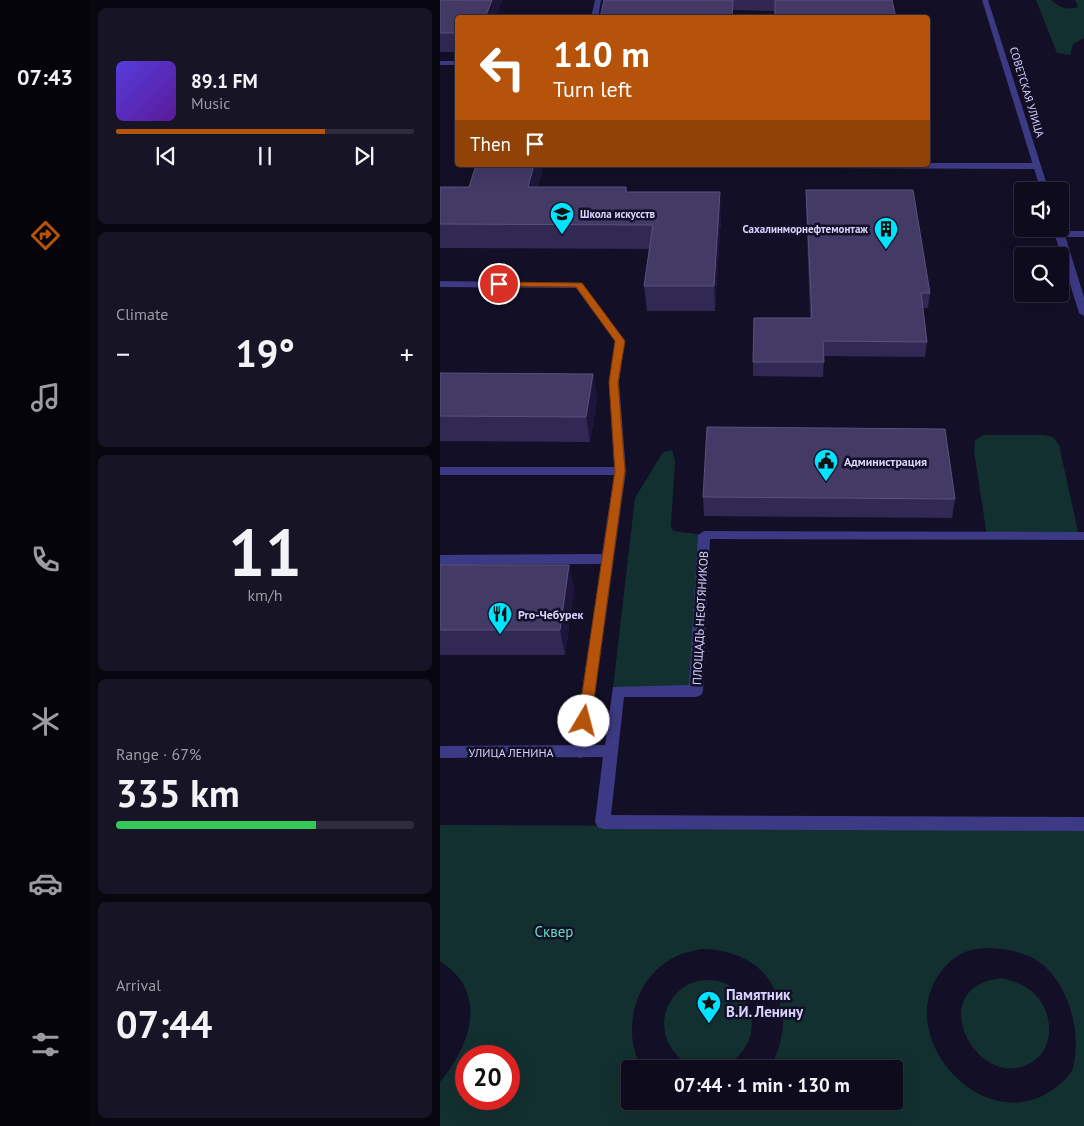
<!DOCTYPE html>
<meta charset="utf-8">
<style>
body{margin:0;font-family:"PT Sans",sans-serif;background:#171425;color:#f1f3f6;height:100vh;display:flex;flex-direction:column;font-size:19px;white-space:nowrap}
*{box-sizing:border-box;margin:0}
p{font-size:16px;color:#9b9ba3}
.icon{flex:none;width:28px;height:28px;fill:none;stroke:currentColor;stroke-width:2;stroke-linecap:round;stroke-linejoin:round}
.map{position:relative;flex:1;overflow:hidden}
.panel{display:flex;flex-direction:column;gap:8px;padding:8px;background:#08060f;width:350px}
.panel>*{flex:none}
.top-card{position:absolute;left:15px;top:15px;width:475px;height:152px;border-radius:5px;box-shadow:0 5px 20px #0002,0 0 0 1px #2e2b3b;background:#b45309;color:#fff;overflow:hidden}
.buttons{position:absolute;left:574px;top:182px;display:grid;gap:10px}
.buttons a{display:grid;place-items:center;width:55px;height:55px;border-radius:5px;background:#0e0b1c;box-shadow:0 5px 20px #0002,0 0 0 1px #2e2b3b;font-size:25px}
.speed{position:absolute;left:15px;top:1045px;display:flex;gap:10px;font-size:25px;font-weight:700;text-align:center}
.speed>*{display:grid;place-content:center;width:65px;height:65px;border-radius:50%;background:#0e0b1c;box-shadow:0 5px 20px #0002,0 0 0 1px #2e2b3b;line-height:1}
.speed .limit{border:8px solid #d22;background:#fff;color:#111}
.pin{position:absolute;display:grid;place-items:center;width:42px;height:42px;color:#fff;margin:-21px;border:2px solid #fff;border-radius:50%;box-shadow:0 1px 5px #0007}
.me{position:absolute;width:55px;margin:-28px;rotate:8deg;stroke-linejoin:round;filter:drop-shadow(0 0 4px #0008)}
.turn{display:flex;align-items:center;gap:18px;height:105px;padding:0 15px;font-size:22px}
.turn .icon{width:65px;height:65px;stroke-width:2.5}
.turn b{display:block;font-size:35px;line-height:42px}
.then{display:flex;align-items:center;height:48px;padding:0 15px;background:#0003;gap:10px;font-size:19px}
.big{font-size:38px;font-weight:700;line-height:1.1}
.panel .widget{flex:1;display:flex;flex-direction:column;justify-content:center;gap:8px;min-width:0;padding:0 18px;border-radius:8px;background:#171425}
.panel .dial{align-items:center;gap:0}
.dial b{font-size:65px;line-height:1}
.song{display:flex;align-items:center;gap:15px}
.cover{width:60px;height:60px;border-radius:8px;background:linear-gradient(135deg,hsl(250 70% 55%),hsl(270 70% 35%))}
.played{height:5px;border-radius:2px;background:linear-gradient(90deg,#b45309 70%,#2e2b3b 70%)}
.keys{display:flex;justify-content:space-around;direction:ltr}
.heat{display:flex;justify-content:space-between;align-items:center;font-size:28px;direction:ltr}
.charge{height:8px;border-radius:4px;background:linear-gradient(90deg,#34c759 67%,#2e2b3b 0)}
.trip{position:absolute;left:181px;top:1060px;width:282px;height:50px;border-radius:5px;background:#0e0b1c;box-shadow:0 5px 20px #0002,0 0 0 1px #2e2b3b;font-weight:700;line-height:50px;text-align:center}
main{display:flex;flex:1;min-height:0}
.dock{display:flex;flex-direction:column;width:90px;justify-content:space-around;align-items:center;background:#06040b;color:#9b9ba3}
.dock .icon{width:35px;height:35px}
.dock .active{color:#b45309}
.dock b{font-size:22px;color:#f1f3f6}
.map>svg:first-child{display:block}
</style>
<main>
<nav class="dock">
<b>07:43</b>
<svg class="icon active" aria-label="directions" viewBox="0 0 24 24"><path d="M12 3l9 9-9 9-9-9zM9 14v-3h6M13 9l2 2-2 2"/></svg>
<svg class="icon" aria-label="music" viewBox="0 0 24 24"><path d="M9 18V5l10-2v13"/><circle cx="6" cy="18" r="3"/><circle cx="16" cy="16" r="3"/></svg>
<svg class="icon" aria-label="phone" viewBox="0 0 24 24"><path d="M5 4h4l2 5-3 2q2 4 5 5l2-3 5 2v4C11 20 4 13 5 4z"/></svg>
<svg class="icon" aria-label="climate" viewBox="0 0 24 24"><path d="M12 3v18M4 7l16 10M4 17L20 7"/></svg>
<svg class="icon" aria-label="car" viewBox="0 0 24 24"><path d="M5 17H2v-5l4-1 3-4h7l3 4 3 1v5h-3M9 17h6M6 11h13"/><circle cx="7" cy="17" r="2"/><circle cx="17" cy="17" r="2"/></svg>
<svg class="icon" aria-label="filters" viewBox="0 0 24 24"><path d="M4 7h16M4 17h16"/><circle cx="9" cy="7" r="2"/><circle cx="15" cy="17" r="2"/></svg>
</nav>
<section class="panel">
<div class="widget">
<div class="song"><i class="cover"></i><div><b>89.1 FM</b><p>Music</p></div></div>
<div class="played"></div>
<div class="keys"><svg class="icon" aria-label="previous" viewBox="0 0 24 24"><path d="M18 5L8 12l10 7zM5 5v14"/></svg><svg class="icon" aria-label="pause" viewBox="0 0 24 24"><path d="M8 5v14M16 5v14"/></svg><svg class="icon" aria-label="next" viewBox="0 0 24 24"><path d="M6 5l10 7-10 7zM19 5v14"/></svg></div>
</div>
<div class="widget"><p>Climate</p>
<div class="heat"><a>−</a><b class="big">19°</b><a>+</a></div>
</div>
<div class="widget dial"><b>11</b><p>km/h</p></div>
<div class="widget"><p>Range · 67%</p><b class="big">335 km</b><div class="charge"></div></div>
<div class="widget"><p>Arrival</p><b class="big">07:44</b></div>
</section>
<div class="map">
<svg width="644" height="1126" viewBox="0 0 644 1126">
<rect width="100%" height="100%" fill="#130f26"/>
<!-- green -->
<path fill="#12302f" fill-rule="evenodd" d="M 596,0 L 611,0 C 619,7 627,11 638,7 L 635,0 L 644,0 L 644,38 L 633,44 L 630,55 L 617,53 Z
M 543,435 L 604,435 L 613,437 L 619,445 L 639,536 L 547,536 L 534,451 L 535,440 Z
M 232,450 L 235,461 L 231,525 L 233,531 L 264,535 L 256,691 L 173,688 L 195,498 L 223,452 Z
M 0,825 L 644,828 L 644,1126 L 0,1126 L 0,1082 C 31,1045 49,992 0,961 ZM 544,948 C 560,948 574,950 589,956 C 627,973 644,1033 632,1071 C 624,1083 612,1091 600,1097 C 534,1126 458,1036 498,976 C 504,967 512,958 523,953 C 529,950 538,949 544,948 ZM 262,949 C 300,950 330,966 340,1005 C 341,1011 344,1018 343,1024 C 342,1041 337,1054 330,1069 L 455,1069 L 455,1101 L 286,1101 L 253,1104 L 245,1101 L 190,1101 L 190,1069 L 202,1069 C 180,1029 195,974 239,955 C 246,952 254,951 262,949 ZM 26,1056 L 69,1056 L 69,1099 L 26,1099 Z
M 562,978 C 572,981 581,983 590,990 C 612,1006 618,1046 592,1062 C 538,1096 480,986 562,978 Z
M224 1024a44 44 0 1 1 88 0a44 44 0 1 1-88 0Z"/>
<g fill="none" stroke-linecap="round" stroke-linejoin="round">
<!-- lane -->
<path fill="#3d3a85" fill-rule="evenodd" d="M 155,0 L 161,0 L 158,18 L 151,18 Z
M 0,61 L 18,61 L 18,65 L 0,65 Z
M 488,163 L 597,163 L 601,166 L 597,169 L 386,168 L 382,165 L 488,165 Z
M 644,231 L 644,237 L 619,237 L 614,234 L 619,231 Z
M 0,281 L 142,283 L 185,341 L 179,382 L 186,471 L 147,752 L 145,756 L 140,758 L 135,756 L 133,752 L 161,564 L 0,565 L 0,555 L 162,554 L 174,475 L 0,475 L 0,467 L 174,467 L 169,382 L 175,341 L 136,288 L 0,287 Z"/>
<!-- street -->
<path fill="#3d3a85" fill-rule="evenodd" d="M 542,0 L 548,0 L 609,191 L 601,191 Z
M 620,227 L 623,229 L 644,297 L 644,316 L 639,313 L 613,229 L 620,229 Z
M 264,531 L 644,532 L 644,540 L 270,539 L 263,691 L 261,695 L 256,697 L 184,697 L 171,815 L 644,817 L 644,831 L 163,829 L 158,827 L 155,822 L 163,757 L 0,758 L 0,746 L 165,745 L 173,687 L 249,685 L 258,535 Z"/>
</g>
<!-- wall -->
<path fill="#312854" d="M 0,0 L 18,18 L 18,52 L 0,52 Z
M 164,0 L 452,0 L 456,18 L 335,18 L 334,11 L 293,10 Z
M 0,187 L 186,187 L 187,192 L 281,216 L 275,311 L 207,311 L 204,286 L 209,249 L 0,248 Z
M 366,190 L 490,293 L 488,308 L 482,308 L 487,342 L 485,357 L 384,356 L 383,377 L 313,376 L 313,362 L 370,318 L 366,204 Z
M 0,373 L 153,374 L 157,399 L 150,442 L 0,441 Z
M 263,497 L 515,499 L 512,518 L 264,516 Z
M 0,565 L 129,565 L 134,590 L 125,655 L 0,655 Z"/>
<!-- shaded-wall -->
<path fill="#1d163a" d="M 52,0 L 63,0 L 56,18 L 45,18 Z
M 94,165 L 104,165 L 92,211 L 88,187 Z
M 280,192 L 281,216 L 275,311 L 274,286 Z
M 153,374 L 157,399 L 150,442 L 146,417 Z
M 129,565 L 134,590 L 125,655 L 120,630 Z"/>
<!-- building -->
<path fill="#433a66" stroke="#5a527e" d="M 0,0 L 52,0 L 45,18 L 18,18 L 18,33 L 0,33 Z
M 164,0 L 293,0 L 292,18 L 160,18 Z
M 335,0 L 452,0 L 456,18 L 335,18 Z
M 88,15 L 135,15 L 134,18 L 87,18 Z
M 36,165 L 94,165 L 88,187 L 186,187 L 186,192 L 280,192 L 274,286 L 204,286 L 213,225 L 0,224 L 0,187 L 29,187 Z
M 366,190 L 473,190 L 490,293 L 481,293 L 487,342 L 383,341 L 384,362 L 313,362 L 314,318 L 372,318 Z
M 0,373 L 153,374 L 146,417 L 0,416 Z
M 267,427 L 505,429 L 515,499 L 263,497 Z
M 0,565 L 129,565 L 120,630 L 0,630 Z"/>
<!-- route -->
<path fill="#b45309" stroke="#753606" d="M 59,282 L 142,283 L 185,341 L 178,382 L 185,471 L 151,721 L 144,726 L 138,721 L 175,471 L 169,382 L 175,341 L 136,287 L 56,286 L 55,284 Z"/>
<!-- icons -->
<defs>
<symbol id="school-pin" viewBox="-11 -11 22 30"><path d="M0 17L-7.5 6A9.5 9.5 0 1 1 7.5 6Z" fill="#00e5ff" stroke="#130f26"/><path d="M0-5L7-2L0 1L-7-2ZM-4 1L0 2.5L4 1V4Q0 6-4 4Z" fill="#111"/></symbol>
<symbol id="building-pin" viewBox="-11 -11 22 30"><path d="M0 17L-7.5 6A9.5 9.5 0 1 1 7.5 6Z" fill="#00e5ff" stroke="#130f26"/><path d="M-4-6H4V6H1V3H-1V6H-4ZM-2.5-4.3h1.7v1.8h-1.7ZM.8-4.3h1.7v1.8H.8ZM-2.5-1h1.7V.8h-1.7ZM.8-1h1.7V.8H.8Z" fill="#111"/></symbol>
<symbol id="civic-pin" viewBox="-11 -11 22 30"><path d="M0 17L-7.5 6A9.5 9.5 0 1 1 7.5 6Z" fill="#00e5ff" stroke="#130f26"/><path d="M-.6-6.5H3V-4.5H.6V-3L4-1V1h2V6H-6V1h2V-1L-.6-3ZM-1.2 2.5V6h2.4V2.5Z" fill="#111"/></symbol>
<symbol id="restaurant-pin" viewBox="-11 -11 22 30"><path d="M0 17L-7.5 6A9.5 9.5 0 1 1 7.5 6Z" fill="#00e5ff" stroke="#130f26"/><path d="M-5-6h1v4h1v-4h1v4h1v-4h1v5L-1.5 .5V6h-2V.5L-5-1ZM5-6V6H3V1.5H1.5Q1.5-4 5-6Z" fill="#111"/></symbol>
<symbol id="sight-pin" viewBox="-11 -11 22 30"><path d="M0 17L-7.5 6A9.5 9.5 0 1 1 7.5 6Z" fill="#00e5ff" stroke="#130f26"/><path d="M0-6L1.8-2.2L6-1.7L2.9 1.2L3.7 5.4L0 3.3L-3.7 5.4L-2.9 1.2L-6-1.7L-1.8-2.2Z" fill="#111"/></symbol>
</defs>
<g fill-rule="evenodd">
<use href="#school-pin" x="108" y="200" width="28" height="38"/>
<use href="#building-pin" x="432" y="215" width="28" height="38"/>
<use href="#civic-pin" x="372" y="447" width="28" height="38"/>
<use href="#restaurant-pin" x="46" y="600" width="28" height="38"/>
<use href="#sight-pin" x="255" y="989" width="28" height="38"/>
</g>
<g text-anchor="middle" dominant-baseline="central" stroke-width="5" stroke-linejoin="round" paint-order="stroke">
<!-- far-street labels -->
<g font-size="11" fill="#d9d4ff" stroke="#130f26">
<text transform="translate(587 92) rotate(73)">СОВЕТСКАЯ УЛИЦА</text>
</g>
<!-- far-poi labels -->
<g font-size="11" font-weight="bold" fill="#d9d4ff" stroke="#130f26" text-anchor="start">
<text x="140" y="214">Школа искусств</text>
<text x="428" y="229" text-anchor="end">Сахалинморнефтемонтаж</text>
</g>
<!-- poi labels -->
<g font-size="12" font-weight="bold" fill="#d9d4ff" stroke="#130f26" text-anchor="start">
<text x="404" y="461">Администрация</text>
<text x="78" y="614">Pro-Чебурек</text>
</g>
<!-- street labels -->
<g font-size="12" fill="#d9d4ff" stroke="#130f26">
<text transform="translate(260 618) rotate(-87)">ПЛОЩАДЬ НЕФТЯНИКОВ</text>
<text x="71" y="752">УЛИЦА ЛЕНИНА</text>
</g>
<!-- near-park labels -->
<g font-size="15" fill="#5fe0c0" stroke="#130f26">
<text x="114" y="931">Сквер</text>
</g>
<!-- near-poi labels -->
<g font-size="15" font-weight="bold" fill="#d9d4ff" stroke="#130f26" text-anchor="start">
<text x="286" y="994">Памятник<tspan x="286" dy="17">В.И. Ленину</tspan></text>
</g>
</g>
</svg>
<div class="buttons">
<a><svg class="icon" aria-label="sound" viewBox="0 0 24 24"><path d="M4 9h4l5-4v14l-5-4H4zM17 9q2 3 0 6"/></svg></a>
<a><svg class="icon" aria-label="search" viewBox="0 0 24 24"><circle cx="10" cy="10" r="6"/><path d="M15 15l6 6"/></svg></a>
</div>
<div class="speed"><div class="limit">20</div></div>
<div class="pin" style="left:59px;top:284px;background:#d93025"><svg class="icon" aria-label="arrive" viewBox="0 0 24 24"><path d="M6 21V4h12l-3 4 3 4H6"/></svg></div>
<svg class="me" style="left:144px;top:721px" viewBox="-20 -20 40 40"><circle r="19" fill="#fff"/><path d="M0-13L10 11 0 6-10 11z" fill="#b45309"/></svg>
<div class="trip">07:44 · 1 min · 130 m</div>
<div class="top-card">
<div class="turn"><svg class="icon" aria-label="left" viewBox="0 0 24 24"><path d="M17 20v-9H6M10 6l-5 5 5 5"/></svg><div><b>110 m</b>Turn left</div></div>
<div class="then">Then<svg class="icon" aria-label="arrive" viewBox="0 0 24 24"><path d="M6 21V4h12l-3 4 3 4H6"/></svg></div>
</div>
</div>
</main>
